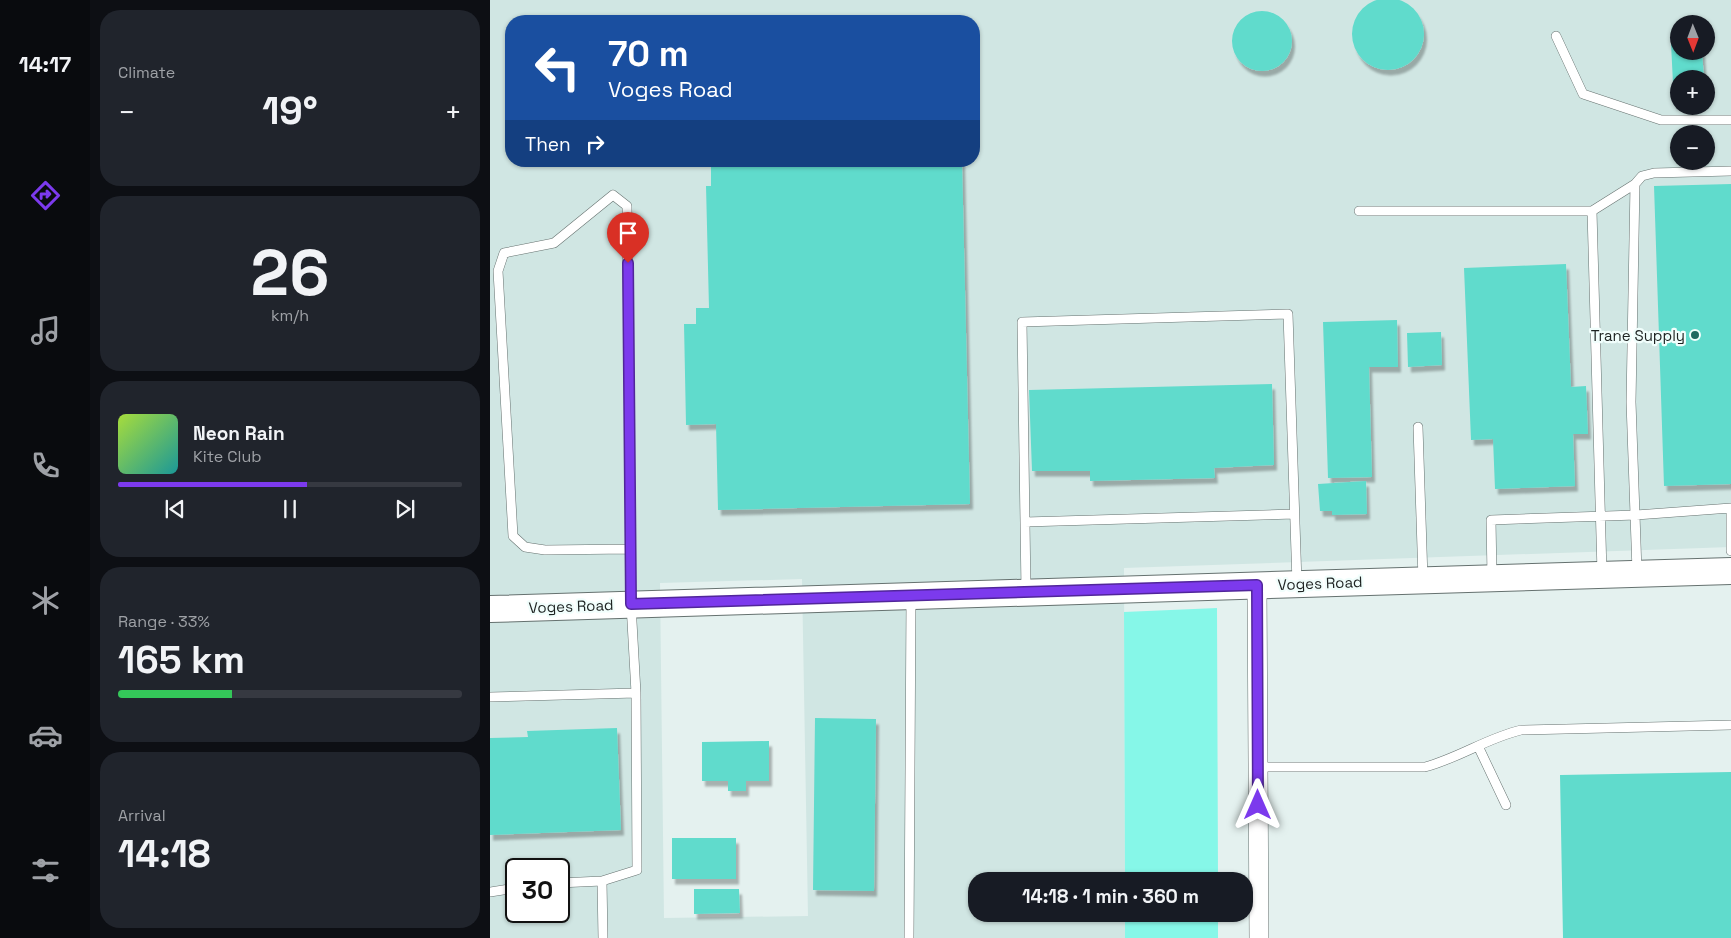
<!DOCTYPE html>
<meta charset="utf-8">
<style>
body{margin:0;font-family:"Space Grotesk",sans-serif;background:#20242c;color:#f1f3f6;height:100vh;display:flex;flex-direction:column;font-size:19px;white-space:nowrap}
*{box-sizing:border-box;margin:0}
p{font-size:16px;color:#9ea1a6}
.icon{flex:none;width:28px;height:28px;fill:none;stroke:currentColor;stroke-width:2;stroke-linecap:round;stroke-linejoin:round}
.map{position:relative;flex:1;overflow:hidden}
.sheet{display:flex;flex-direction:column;gap:10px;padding:10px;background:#0d0f14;width:400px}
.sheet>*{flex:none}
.hud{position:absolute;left:15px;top:15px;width:475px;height:152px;border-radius:20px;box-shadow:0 1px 4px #0004;background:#1a4fa0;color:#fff;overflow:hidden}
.needle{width:32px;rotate:179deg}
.tools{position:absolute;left:1180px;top:15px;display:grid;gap:10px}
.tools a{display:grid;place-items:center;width:45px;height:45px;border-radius:50%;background:#171b24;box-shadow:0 1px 4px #0004;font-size:25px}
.speed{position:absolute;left:15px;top:858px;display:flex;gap:10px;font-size:25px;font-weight:700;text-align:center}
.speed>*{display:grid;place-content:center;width:65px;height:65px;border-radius:50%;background:#171b24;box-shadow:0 1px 4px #0004;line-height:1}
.speed .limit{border:2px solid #111;border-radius:8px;background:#fff;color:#111}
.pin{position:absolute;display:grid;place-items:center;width:42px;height:42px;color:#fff;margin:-51px -21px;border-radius:50% 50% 50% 0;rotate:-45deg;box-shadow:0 0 5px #0007}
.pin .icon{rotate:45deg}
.me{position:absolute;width:55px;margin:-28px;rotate:0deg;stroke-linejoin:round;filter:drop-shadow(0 0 4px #0008)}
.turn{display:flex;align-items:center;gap:18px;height:105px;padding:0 20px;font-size:22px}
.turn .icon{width:65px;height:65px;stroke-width:2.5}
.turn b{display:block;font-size:35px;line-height:42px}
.then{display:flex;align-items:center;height:48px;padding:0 20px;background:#0003;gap:10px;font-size:19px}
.big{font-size:38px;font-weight:700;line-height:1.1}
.sheet .tile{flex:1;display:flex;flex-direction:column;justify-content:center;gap:8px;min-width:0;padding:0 18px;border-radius:20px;background:#20242c}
.sheet .dial{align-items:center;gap:0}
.dial b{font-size:65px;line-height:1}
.song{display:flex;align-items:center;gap:15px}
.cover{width:60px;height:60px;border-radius:8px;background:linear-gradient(135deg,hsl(80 70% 55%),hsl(180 70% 35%))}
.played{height:5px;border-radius:2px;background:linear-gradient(90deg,#7c3aed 55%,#363941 55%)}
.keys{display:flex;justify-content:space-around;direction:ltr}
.heat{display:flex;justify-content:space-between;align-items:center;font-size:28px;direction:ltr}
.charge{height:8px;border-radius:4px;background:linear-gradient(90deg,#34c759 33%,#363941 0)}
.trip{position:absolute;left:478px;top:872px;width:285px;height:50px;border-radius:20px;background:#171b24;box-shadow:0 1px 4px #0004;font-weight:700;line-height:50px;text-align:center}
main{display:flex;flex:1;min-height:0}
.dock{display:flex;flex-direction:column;width:90px;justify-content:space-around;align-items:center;background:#090b0e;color:#9ea1a6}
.dock .icon{width:35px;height:35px}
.dock .selected{color:#7c3aed}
.dock b{font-size:22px;color:#f1f3f6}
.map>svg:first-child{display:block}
</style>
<main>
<nav class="dock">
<b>14:17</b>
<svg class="icon selected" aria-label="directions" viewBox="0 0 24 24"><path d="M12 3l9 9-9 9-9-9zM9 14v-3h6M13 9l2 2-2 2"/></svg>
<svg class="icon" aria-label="music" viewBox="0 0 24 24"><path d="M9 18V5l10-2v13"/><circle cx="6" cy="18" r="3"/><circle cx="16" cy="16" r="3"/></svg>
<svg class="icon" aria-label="phone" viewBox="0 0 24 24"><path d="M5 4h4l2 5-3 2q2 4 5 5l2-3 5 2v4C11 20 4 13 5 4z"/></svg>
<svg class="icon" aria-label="climate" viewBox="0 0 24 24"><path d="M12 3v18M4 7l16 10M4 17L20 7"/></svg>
<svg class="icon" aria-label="car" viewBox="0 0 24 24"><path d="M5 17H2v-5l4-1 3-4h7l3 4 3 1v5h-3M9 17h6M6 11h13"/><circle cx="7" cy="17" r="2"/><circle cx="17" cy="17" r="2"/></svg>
<svg class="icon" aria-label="filters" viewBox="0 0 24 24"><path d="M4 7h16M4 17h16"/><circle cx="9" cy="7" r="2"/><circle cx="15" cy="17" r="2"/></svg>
</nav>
<section class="sheet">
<div class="tile"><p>Climate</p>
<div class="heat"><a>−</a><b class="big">19°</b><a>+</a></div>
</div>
<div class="tile dial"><b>26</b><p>km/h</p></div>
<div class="tile">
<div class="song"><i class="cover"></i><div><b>Neon Rain</b><p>Kite Club</p></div></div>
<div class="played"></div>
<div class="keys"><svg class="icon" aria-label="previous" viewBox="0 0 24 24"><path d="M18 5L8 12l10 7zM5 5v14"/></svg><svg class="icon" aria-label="pause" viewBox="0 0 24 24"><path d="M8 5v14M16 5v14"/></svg><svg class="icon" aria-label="next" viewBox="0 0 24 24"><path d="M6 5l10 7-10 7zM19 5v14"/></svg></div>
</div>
<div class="tile"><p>Range · 33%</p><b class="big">165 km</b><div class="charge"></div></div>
<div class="tile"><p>Arrival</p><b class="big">14:18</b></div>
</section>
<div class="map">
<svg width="1241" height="938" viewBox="0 0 1241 938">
<defs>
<filter id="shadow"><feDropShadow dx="3" dy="5.5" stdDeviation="1" flood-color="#0004"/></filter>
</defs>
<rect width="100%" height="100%" fill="#e4f1ef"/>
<!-- built -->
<path fill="#d0e6e3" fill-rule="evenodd" d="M 0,0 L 1241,0 L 1241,547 L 634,568 L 635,881 L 486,881 L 486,914 L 635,914 L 635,938 L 0,938 ZM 21,21 L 484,21 L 484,161 L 21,161 ZM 1189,24 L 1216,24 L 1216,51 L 1189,51 ZM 1189,79 L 1216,79 L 1216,106 L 1189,106 ZM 1189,134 L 1216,134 L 1216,161 L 1189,161 ZM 312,579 L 318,916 L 174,918 L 170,583 ZM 26,869 L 69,869 L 69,911 L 26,911 Z"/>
<!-- green -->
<path fill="#86f7e8" d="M 727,608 L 728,881 L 635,881 L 634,612 Z
M 635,914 L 728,914 L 728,938 L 635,938 Z"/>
<!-- building -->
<path fill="#61dbcc" filter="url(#shadow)" d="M862 34a36 36 0 1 1 72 0a36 36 0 1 1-72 0Z
M742 41a30 30 0 1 1 60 0a30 30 0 1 1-60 0Z
M 1189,42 L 1189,51 L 1212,51 L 1214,79 L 1189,79 L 1189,104 L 1184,104 L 1181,43 Z
M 221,161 L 472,161 L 480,504 L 228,510 L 226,424 L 196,425 L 194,324 L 206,324 L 206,308 L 219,308 L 216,186 L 221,186 Z
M 1241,184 L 1241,484 L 1174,486 L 1164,186 Z
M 1076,264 L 1081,387 L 1096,386 L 1098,434 L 1083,434 L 1085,486 L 1005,489 L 1003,439 L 981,440 L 974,268 Z
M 907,320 L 908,367 L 879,367 L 882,477 L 838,478 L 833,322 Z
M 951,332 L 952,365 L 918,367 L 917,333 Z
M 782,384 L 784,465 L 724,468 L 725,478 L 600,481 L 600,471 L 542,471 L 539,390 Z
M 876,481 L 877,514 L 842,515 L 842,511 L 830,511 L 828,484 Z
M 325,718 L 386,719 L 384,891 L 323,890 Z
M 127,728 L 131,830 L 0,835 L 0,738 L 38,737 L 37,731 Z
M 279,741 L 279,781 L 256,781 L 256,791 L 238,791 L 238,781 L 212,781 L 212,742 Z
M 1241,772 L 1241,938 L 1073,938 L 1070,775 Z
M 182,838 L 246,838 L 246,879 L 182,879 Z
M 204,889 L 249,889 L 250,913 L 204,914 Z"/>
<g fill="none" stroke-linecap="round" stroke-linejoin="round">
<defs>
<path id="lane" d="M 1066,36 L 1093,94 L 1171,120 L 1241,120
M 1145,184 L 1141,402 L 1147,571
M 869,211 L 1102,211 L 1145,184 L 1152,176 L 1164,173 L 1241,171
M 1102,211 L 1112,573
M 928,427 L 933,579
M 1241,508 L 1241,551
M 535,522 L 804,514
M 1002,577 L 1001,520 L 1146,515 L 1241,508
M 536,590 L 532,322 L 798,314 L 807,583
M 0,697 L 146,693
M 988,746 L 1016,805
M 768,767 L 935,767 C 969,758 997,738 1031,730 L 1241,725
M 112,881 L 113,938
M 69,883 L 112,881 L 147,870 L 146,693 L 141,604 L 137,206 L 123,195 L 64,243 L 14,253 L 8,271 L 23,536 L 35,547 L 55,550 L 140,549
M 0,892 L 26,888
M 419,938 L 421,599"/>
<path id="street" d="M 767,585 L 769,938"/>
<path id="secondary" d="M 0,609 L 1241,571"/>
</defs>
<!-- lane casing -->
<use href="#lane" stroke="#65716f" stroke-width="10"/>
<!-- street casing -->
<use href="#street" stroke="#65716f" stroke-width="20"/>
<!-- secondary casing -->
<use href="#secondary" stroke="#65716f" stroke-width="28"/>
<!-- lane -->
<use href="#lane" stroke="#fff" stroke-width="9"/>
<!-- street -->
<use href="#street" stroke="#fff" stroke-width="19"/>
<!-- secondary -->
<use href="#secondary" stroke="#fff" stroke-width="26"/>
</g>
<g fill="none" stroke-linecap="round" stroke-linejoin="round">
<defs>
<path id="route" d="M 138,263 L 141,604 L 767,585 L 768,805"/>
</defs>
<!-- route casing -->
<use href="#route" stroke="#51269a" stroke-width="12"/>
<!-- route -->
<use href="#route" stroke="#7c3aed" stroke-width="9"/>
</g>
<!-- markers -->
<circle fill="#206961" stroke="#f1fefc" stroke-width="2" cx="1205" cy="335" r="5"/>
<g text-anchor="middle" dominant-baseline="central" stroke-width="4.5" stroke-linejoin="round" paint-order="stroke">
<!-- poi labels -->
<g font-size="15" fill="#1e2322" stroke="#f1fefc" text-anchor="end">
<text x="1195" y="335">Trane Supply</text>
</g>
<!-- street labels -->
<g font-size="15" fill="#1e2322" stroke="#f1fefc">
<text transform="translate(830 583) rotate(-2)">Voges Road</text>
<text transform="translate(81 606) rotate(-2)">Voges Road</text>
</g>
</g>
</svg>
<div class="tools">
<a><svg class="needle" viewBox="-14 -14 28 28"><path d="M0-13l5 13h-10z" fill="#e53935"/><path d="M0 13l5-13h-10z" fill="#9ea1a6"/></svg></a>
<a>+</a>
<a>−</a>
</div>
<div class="speed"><div class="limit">30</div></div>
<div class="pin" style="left:138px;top:263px;background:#d93025"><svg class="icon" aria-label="arrive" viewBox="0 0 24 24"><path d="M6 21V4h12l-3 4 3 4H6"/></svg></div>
<svg class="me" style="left:768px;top:805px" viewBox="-20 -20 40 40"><path d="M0-17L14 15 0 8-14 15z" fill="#7c3aed" stroke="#fff" stroke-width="4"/></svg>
<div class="trip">14:18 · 1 min · 360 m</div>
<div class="hud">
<div class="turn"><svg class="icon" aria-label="left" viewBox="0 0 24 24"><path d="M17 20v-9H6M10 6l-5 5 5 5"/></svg><div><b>70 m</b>Voges Road</div></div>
<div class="then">Then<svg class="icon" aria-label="right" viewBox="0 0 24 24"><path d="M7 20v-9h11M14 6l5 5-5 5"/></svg></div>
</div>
</div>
</main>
